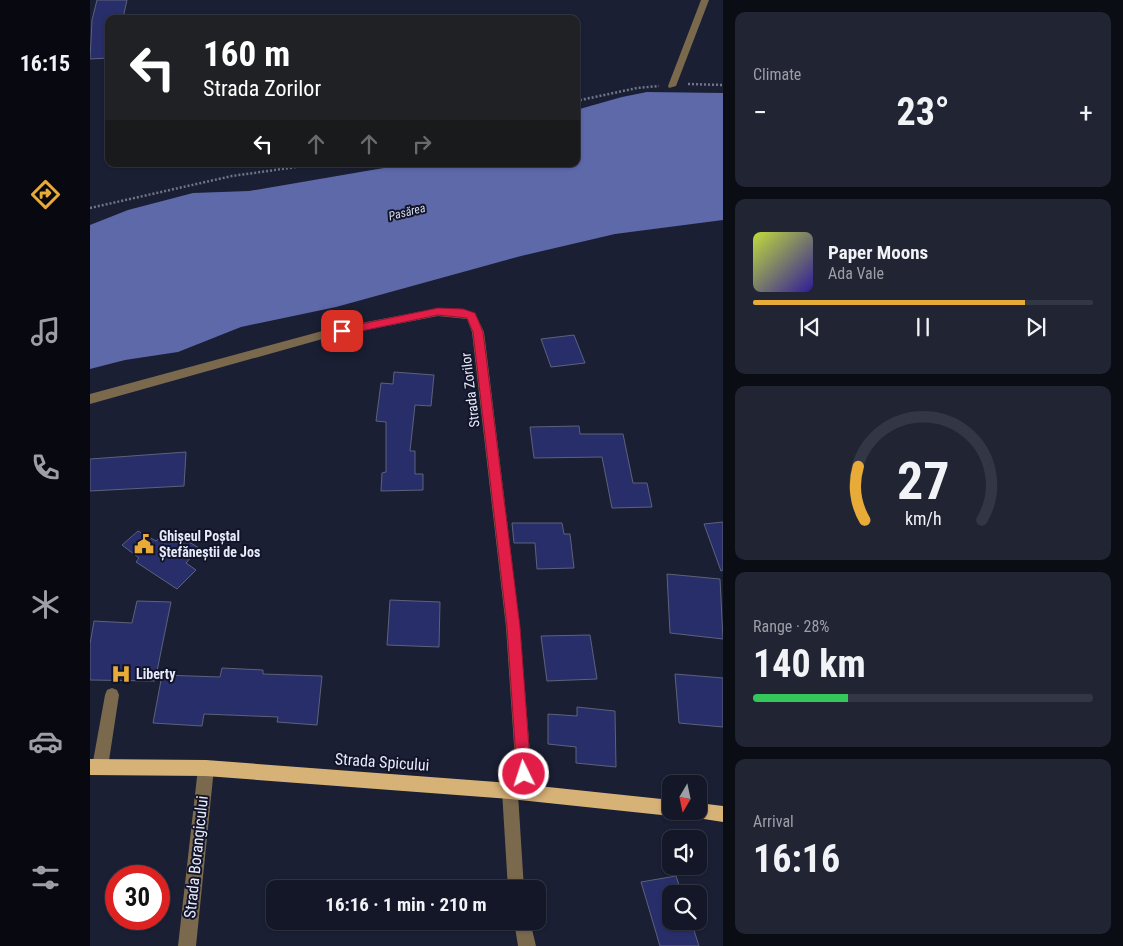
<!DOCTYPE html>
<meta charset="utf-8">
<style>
body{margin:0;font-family:"Roboto Condensed",sans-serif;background:#212433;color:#f1f3f6;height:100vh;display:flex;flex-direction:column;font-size:19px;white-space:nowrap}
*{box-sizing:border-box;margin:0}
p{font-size:16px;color:#9d9fa7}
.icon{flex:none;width:28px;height:28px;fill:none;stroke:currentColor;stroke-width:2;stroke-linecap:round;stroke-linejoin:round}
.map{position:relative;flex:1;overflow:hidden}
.drawer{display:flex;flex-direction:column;gap:12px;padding:12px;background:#0b0d15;width:400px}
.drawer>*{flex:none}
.hud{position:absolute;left:15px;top:15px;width:475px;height:152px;border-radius:10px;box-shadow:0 1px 4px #0004,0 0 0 1px #333644;background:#202124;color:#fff;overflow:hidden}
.needle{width:32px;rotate:189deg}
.buttons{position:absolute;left:572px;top:775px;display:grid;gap:10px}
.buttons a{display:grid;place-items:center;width:45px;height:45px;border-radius:10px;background:#141727;box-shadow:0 1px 4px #0004,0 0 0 1px #333644;font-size:25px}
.speed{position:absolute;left:15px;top:865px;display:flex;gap:10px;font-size:25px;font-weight:700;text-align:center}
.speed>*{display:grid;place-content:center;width:65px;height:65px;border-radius:50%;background:#141727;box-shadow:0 1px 4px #0004,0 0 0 1px #333644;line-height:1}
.speed .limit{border:8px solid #d22;background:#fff;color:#111}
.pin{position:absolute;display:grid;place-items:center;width:42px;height:42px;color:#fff;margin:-21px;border-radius:10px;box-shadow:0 2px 8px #0006}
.me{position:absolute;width:55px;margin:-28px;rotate:356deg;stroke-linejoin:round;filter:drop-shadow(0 0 4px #0008)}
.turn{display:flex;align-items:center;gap:18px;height:105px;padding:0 15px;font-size:22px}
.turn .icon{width:65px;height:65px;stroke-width:2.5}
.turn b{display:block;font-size:35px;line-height:42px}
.lanes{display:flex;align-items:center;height:48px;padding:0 15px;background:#0003;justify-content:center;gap:25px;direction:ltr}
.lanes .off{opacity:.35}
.big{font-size:38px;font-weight:700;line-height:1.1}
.drawer .tile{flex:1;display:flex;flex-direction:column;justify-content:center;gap:8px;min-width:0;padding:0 18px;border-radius:10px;background:#212433}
.drawer .dial{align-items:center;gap:0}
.dial svg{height:130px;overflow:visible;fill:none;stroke:#333644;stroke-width:7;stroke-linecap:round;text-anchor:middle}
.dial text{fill:#f1f3f6;stroke:none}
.song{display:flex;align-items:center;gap:15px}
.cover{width:60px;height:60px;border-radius:8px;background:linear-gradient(135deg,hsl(70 70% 55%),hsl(250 70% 35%))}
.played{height:5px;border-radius:2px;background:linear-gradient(90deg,#e8ab37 80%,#333644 80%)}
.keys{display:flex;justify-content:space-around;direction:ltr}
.heat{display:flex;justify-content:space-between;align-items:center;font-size:28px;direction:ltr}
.charge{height:8px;border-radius:4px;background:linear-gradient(90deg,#34c759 28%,#333644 0)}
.trip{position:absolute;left:176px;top:880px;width:280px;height:50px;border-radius:10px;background:#141727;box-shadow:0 1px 4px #0004,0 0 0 1px #333644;font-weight:700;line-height:50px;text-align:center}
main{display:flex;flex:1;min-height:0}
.dock{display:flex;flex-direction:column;width:90px;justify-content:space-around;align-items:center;background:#080910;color:#9d9fa7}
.dock .icon{width:35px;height:35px}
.dock .selected{color:#e8ab37}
.dock b{font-size:22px;color:#f1f3f6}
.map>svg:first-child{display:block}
</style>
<main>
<nav class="dock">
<b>16:15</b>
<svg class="icon selected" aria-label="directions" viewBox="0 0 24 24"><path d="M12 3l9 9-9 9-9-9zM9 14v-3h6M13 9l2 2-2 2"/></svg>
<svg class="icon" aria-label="music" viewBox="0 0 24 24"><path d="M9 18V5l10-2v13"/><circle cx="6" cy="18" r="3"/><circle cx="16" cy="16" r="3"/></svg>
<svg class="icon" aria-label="phone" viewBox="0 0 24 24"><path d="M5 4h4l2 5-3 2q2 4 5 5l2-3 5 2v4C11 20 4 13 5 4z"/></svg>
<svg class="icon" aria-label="climate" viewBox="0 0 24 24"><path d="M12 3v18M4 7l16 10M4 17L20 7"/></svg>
<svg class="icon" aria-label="car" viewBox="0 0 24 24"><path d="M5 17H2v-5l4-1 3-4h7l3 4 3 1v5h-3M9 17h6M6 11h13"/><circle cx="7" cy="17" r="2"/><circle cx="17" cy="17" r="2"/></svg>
<svg class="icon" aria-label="filters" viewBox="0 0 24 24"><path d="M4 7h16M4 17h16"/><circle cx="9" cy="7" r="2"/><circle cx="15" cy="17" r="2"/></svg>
</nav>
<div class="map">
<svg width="633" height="946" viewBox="0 0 633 946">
<rect width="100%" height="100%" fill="#1b1f34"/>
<!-- water -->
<path fill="#5e69aa" d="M 557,92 L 633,93 L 633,220 L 525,234 L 431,256 L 246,307 L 151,327 L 88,352 L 35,360 L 0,369 L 0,225 L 38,210 L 103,193 L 159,191 L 317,164 L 486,164 L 486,110 L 532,97 Z"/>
<!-- building -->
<path fill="#282e6a" stroke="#5c627a" d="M 7,0 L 37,0 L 33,18 L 19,18 L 19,58 L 0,59 L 2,20 Z
M 484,335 L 495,363 L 461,367 L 451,339 Z
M 304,372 L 344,375 L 341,406 L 325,405 L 320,451 L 325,451 L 325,474 L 333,474 L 333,490 L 291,491 L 292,473 L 296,472 L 296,422 L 286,421 L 291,383 L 303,384 Z
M 489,426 L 490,434 L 533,434 L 543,483 L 557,483 L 562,507 L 522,508 L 512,457 L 444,458 L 440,427 Z
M 96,452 L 94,486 L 0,491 L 0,459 Z
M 633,522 L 633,570 L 631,571 L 614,524 Z
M 422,523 L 472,523 L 474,534 L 480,534 L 484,568 L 447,569 L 445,543 L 424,543 Z
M 79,530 L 109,548 L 96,563 L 106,570 L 87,589 L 46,562 L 49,558 L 32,545 L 48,531 L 66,541 Z
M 577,574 L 630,579 L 633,639 L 580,633 Z
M 300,600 L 350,602 L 349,647 L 297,645 Z
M 47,601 L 81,602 L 65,681 L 0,680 L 0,644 L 4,621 L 42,623 Z
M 500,635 L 507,679 L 457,681 L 451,636 Z
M 132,668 L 173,670 L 173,674 L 232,676 L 227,725 L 187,722 L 188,717 L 114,714 L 112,726 L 63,723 L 72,675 L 130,677 Z
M 585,674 L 633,678 L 633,727 L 589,723 Z
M 487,707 L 525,711 L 526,767 L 486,763 L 486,747 L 458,744 L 458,714 L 487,716 Z
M 586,876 L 592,894 L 581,894 L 581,921 L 601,921 L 609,946 L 570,946 L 551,882 Z"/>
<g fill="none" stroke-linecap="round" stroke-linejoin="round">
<!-- path -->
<path stroke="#727588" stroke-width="2.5" stroke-dasharray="2 2" stroke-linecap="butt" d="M 598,84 L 633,85
M 486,101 L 547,88 L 569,86
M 0,208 L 142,176 L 228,164"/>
<!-- minor -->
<path fill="#7a694d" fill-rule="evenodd" d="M 611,0 L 619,0 L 586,86 L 579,88 L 578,86 Z
M 348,308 L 373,309 L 385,313 L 394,332 L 430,627 L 443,792 L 441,798 L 435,800 L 429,798 L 428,794 L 434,889 L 418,889 L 412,791 L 414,785 L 420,783 L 426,785 L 427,789 L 416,627 L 382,332 L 377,319 L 348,316 L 236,338 L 0,404 L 0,394 L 236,330 Z
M 22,688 L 27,690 L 29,695 L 18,767 L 15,772 L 10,775 L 5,772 L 2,767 L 15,695 L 17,690 Z
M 116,760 L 121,763 L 124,768 L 106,946 L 88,946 L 108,768 L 111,763 Z
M 424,921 L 440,921 L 446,946 L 428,946 Z"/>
<!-- major -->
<path fill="#d7b277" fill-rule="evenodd" d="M 0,759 L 116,760 L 420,783 L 581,800 L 581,811 L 588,811 L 581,816 L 420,799 L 116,776 L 0,775 Z
M 609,803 L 633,806 L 633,822 L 601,817 L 599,811 L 609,811 Z"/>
</g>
<!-- route -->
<path fill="#e11d48" stroke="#92132f" d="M 348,308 L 373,309 L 385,313 L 393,332 L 430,627 L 441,774 L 439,779 L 434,781 L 429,779 L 427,774 L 417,627 L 383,332 L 377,318 L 348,315 L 252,335 L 247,331 L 252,328 Z"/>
<!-- icons -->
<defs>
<symbol id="civic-bare" viewBox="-9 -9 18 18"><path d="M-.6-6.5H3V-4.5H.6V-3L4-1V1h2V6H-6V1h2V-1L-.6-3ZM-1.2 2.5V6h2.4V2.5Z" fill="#e8ab37" stroke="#121529" stroke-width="2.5" paint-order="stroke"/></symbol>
<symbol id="hospital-bare" viewBox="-9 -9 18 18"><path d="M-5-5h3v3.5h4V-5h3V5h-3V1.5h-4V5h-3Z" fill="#e8ab37" stroke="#121529" stroke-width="2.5" paint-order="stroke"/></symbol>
</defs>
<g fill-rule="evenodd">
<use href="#civic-bare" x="40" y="530" width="28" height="28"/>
<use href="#hospital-bare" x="17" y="660" width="28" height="28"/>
</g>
<g text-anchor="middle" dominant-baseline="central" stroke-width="4" stroke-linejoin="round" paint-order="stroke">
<!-- far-water labels -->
<g font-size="12" font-style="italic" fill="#d7dcef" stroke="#121529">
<text transform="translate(317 212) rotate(-14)">Pasărea</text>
</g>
<!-- street labels -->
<g font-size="14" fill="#e7eaf9" stroke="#121529">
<text transform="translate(380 390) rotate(-97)">Strada Zorilor</text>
</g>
<!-- poi labels -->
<g font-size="14" font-weight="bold" fill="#e7eaf9" stroke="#121529" text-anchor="start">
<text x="69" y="536">Ghișeul Poștal<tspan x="69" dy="16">Ștefăneștii de Jos</tspan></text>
<text x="46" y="674">Liberty</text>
</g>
<!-- near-street labels -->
<g font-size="16" fill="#e7eaf9" stroke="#121529">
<text transform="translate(292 762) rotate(4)">Strada Spicului</text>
<text transform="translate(106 857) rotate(-84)">Strada Borangicului</text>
</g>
</g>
</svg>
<div class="buttons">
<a><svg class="needle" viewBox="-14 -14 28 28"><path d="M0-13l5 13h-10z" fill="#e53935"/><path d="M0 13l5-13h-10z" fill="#9d9fa7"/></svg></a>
<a><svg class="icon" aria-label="sound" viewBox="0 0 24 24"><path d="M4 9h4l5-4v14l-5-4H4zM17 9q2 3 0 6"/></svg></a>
<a><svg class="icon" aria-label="search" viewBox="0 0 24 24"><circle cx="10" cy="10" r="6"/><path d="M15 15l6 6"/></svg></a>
</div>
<div class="speed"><div class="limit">30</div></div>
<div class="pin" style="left:252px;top:331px;background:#d93025"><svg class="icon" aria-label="arrive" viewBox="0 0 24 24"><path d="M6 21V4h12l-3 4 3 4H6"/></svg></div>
<svg class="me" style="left:434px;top:774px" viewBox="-20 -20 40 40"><circle r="17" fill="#e11d48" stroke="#fff" stroke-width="3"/><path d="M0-11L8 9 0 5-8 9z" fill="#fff"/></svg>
<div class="trip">16:16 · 1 min · 210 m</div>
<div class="hud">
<div class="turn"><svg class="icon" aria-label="left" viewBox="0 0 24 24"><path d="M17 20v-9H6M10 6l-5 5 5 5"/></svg><div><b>160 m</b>Strada Zorilor</div></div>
<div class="lanes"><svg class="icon" aria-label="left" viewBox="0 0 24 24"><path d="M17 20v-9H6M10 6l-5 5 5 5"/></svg><svg class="icon off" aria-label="ahead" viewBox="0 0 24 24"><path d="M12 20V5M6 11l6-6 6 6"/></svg><svg class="icon off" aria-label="ahead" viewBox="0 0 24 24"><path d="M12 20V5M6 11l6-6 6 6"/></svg><svg class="icon off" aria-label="right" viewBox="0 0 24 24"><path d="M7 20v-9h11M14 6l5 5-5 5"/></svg></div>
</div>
</div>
<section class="drawer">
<div class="tile"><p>Climate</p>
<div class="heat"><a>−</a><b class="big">23°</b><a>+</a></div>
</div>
<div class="tile">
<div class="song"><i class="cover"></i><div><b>Paper Moons</b><p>Ada Vale</p></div></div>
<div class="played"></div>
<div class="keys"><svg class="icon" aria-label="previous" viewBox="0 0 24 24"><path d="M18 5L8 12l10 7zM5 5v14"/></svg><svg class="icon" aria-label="pause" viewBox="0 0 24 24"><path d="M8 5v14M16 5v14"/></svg><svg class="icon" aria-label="next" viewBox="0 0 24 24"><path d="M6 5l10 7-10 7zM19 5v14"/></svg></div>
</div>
<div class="tile dial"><svg viewBox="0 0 100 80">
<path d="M14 69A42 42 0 1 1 86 69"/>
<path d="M14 69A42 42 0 0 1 10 36" stroke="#e8ab37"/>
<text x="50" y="56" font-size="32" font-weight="700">27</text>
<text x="50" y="72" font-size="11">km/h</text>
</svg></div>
<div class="tile"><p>Range · 28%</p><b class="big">140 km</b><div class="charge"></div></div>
<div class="tile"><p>Arrival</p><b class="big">16:16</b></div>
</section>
</main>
